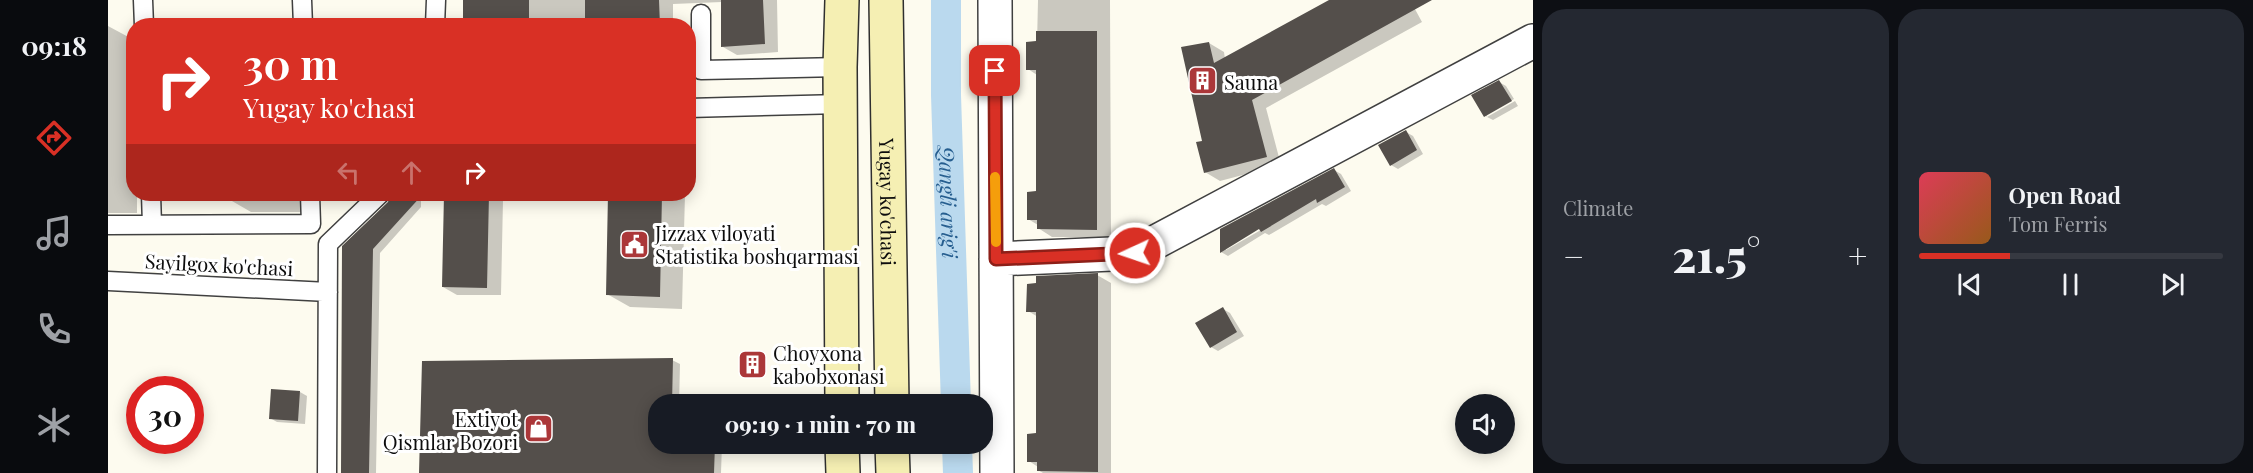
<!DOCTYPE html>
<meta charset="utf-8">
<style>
body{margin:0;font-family:"Playfair Display",serif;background:#242831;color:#f1f3f6;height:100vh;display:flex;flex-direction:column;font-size:22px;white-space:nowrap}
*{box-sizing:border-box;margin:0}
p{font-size:20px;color:#9ea1a6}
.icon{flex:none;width:33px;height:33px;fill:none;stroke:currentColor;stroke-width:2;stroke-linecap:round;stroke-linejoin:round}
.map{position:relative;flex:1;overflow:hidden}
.details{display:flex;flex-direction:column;gap:9px;padding:9px;background:#0d0f14;width:720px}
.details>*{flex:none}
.top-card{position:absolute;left:18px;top:18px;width:570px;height:183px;border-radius:24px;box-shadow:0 3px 15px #0003;background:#d93025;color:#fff;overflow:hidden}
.buttons{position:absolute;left:1347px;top:394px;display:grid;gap:12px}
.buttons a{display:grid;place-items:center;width:60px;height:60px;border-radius:50%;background:#171b24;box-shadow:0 3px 15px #0003;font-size:30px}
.speed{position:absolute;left:18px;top:376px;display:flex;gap:12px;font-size:30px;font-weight:700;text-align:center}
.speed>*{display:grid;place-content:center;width:78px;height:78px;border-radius:50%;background:#171b24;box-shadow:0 3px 15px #0003;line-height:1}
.speed .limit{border:9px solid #d22;background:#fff;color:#111}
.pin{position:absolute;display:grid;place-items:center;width:51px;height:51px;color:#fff;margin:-26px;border-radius:12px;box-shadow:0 3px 9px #0006}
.me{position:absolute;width:66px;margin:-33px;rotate:267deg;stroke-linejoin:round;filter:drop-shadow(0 0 4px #0008)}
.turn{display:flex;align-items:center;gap:21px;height:126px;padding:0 18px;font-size:27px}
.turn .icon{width:78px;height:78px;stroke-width:2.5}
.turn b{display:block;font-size:42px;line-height:51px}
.lanes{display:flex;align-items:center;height:57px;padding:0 18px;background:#0003;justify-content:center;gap:30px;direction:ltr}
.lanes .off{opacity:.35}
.big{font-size:45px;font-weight:800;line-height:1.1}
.details .tile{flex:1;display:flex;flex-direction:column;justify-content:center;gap:9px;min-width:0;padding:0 21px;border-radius:24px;background:#242831}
.song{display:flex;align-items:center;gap:18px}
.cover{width:72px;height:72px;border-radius:9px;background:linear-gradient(135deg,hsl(350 70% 55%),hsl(30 70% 35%))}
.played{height:6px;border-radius:3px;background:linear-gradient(90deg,#d93025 30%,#363941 30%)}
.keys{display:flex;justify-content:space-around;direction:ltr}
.heat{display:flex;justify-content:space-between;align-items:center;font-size:33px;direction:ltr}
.details .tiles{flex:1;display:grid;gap:9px;grid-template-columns:repeat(2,1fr)}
.trip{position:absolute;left:540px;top:394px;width:345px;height:60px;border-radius:24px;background:#171b24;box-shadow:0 3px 15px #0003;font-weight:800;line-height:60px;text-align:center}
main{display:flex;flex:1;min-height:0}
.dock{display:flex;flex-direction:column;width:108px;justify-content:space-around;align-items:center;background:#090b0e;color:#9ea1a6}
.dock .icon{width:42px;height:42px}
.dock .active{color:#d93025}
.dock b{font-size:27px;color:#f1f3f6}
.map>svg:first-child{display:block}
</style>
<main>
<nav class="dock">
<b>09:18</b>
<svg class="icon active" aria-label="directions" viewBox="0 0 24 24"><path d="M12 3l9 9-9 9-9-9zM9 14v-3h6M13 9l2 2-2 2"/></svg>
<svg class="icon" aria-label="music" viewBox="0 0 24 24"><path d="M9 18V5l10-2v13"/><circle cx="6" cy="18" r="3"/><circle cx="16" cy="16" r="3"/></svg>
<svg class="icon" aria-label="phone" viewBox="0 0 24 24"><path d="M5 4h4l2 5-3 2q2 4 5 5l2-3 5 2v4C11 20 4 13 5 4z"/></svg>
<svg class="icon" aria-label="climate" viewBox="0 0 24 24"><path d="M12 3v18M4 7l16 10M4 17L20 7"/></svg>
</nav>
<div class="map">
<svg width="1425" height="473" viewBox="0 0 1425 473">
<rect width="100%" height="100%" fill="#fdfbef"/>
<!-- shadow -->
<path fill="#0003" fill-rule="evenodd" d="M 356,0 L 669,0 L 670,52 L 629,55 L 615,47 L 614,2 L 565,4 L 565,26 L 479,26 L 479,18 L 434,20 L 434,26 L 357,26 Z
M 930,0 L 1002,0 L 1003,237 L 944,237 L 930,228 L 930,225 L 920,219 L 929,193 L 929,75 L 920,69 L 929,43 Z
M 1224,0 L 1302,0 L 1314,22 L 1158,108 L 1173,165 L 1112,181 L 1097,172 L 1095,143 L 1101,43 L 1116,52 L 1117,59 Z
M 117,24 L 177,25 L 178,26 L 117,26 Z
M 0,26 L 26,40 L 26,194 L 29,194 L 29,213 L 0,213 Z
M 1391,82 L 1398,86 L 1406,99 L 1379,114 L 1379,117 L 1365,96 Z
M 1407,101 L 1410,106 L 1385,120 L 1379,117 Z
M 1298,132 L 1305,136 L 1315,154 L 1290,169 L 1283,165 Z
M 1226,170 L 1233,174 L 1243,191 L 1218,206 L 1214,204 L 1161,235 L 1157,233 L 1120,256 L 1113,252 L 1113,230 ZM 1156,224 L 1158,227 L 1118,250 L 1118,247 Z
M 117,194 L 204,194 L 204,212 L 143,212 L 117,197 Z
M 284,194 L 313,194 L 313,207 L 272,253 L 268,473 L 234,473 L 236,246 L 281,203 Z
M 337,194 L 383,194 L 395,200 L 393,295 L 349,295 L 335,287 Z
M 502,194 L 577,194 L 574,309 L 522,307 L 499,294 Z
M 989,275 L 1003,283 L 1003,473 L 935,473 L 930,470 L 930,467 L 921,461 L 930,434 L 930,317 L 920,311 Z
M 1115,309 L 1122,313 L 1136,336 L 1110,351 L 1103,347 Z
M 564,360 L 572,364 L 571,405 L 550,405 L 550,444 L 614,444 L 613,473 L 312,473 Z
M 192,392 L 199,396 L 197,424 L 169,422 L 162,418 Z"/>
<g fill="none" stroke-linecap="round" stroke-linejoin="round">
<!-- canal -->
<g stroke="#bad9ee" stroke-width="30">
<path id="s1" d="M 838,0 L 838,95 L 848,405"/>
<path d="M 849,444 L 850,473"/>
</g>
</g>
<!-- building -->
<path fill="#544f4b" d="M 355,0 L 421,0 L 421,26 L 355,26 Z
M 477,0 L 551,0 L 552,26 L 477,26 Z
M 613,0 L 655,0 L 657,44 L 613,47 Z
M 1221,0 L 1324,0 L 1144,100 L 1159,157 L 1096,173 L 1088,142 L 1094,141 L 1073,47 L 1101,42 L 1106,63 Z
M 928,31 L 989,31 L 989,230 L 929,229 L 929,220 L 919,220 L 919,192 L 928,191 L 928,70 L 918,70 L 918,42 L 928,41 Z
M 1391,80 L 1404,101 L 1376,117 L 1363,95 Z
M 1298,130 L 1309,150 L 1282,166 L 1270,145 Z
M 1226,168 L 1237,187 L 1209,203 L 1208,199 L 1153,232 L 1151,229 L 1112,253 L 1112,229 Z
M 283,194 L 315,194 L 265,249 L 261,473 L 233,473 L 234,246 L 280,202 Z
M 336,194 L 381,194 L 379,288 L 334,287 Z
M 500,194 L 554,194 L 552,297 L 498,295 Z
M 990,273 L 990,472 L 929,471 L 929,462 L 919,462 L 919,434 L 928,433 L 928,312 L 918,312 L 919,284 L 928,283 L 928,276 Z
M 1115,307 L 1129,332 L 1102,348 L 1087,323 Z
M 565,358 L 564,405 L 550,405 L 550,444 L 607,444 L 606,473 L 311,473 L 314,361 Z
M 163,389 L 192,391 L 190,421 L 161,419 Z"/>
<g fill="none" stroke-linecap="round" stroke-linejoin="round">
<defs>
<path id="service" d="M 35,0 L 36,26
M 194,0 L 195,26
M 593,14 L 593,70 L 732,67
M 327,26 L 328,0
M 580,108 L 733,104
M 43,194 L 44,225
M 0,225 L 203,224 L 202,194
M 0,281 L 220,292
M 219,473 L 220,244 L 272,194"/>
<path id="minor" d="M 887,0 L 889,473
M 888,259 L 1027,253 L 1425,41"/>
<g id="secondary">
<path d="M 734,0 L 732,67 L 734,405"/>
<path id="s2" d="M 778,0 L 784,405"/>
<path d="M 734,444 L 735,473"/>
<path d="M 784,444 L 785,473"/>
</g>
</defs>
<!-- service casing -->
<use href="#service" stroke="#404040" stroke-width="21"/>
<!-- minor casing -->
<use href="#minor" stroke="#404040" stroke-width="36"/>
<!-- secondary casing -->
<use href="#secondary" stroke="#2f2f2f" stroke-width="36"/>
<!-- service -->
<use href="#service" stroke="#fff" stroke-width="18"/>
<!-- minor -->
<use href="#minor" stroke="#fff" stroke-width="33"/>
<!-- secondary -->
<use href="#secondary" stroke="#f5efb3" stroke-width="33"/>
</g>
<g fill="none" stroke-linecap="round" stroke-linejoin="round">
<defs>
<path id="route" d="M 887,71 L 888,259 L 1027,253"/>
</defs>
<!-- route casing -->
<use href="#route" stroke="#8d1f18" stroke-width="15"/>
<!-- route -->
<use href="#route" stroke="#d93025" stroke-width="10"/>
<!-- slow -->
<path stroke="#f59e0b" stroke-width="10" d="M 887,177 L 888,242"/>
</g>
<!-- icons -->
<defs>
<symbol id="building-square" viewBox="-11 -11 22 22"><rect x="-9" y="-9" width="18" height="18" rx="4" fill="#ab3739" stroke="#fff"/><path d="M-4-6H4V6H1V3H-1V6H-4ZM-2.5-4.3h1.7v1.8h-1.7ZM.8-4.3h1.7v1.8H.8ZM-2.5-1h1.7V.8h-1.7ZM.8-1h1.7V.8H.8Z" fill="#fff"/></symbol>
<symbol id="civic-square" viewBox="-11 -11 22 22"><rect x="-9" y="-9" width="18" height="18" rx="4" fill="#ab3739" stroke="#fff"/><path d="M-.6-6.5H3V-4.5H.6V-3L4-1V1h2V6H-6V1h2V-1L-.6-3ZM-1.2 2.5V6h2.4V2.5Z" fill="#fff"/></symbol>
<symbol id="shop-square" viewBox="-11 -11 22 22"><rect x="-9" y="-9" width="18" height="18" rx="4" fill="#ab3739" stroke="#fff"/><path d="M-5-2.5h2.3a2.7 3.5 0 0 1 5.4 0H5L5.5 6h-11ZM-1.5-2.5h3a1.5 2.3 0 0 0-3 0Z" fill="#fff"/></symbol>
</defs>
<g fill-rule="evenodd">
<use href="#building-square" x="1078" y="64" width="33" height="33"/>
<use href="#civic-square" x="510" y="228" width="33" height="33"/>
<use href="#building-square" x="628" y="348" width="33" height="33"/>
<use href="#shop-square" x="414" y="412" width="33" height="33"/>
</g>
<g text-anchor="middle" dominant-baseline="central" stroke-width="6" stroke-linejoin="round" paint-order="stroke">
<!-- poi labels -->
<g font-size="20" fill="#0d0d0d" stroke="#fff" text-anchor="start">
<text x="1116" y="81">Sauna</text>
<text x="547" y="232">Jizzax viloyati<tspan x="547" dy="23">Statistika boshqarmasi</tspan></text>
<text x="665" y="352">Choyxona<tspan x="665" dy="23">kabobxonasi</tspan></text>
<text x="410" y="418" text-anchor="end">Extiyot<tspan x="410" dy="23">Qismlar Bozori</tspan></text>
</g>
<!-- street labels -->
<g font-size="20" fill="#0d0d0d" stroke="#fff">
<text stroke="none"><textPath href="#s2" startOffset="202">Yugay ko'chasi</textPath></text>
<text transform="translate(111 264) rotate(3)">Sayilgox ko'chasi</text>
</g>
<!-- water labels -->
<g font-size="21" font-style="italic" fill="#265e8f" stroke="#fff">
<text stroke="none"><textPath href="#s1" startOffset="202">Qangli arig'i</textPath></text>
</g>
</g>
</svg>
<div class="buttons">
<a><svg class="icon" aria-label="sound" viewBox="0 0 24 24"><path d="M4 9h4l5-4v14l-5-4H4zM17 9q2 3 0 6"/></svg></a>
</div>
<div class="speed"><div class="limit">30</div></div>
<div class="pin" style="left:887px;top:71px;background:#d93025"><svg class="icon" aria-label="arrive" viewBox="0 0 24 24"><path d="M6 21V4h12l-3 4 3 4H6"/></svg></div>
<svg class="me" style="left:1027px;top:253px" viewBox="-20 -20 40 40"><circle r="17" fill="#d93025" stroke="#fff" stroke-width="3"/><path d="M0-11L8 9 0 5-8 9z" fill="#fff"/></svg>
<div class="trip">09:19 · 1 min · 70 m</div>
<div class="top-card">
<div class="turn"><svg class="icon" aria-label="right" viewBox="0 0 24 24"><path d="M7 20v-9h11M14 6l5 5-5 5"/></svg><div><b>30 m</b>Yugay ko'chasi</div></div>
<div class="lanes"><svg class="icon off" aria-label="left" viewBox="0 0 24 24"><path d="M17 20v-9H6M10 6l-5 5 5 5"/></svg><svg class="icon off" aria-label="ahead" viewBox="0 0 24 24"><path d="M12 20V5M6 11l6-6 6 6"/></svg><svg class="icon" aria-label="right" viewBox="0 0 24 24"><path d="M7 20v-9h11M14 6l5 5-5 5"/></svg></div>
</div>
</div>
<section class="details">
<div class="tiles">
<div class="tile"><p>Climate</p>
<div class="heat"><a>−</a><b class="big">21.5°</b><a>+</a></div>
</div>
<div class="tile">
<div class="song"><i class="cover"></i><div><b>Open Road</b><p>Tom Ferris</p></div></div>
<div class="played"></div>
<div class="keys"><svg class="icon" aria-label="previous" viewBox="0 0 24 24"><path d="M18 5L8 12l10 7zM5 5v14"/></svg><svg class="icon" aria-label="pause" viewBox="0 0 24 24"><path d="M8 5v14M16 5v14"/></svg><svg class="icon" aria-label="next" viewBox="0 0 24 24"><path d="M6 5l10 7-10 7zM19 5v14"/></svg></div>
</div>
</div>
</section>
</main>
